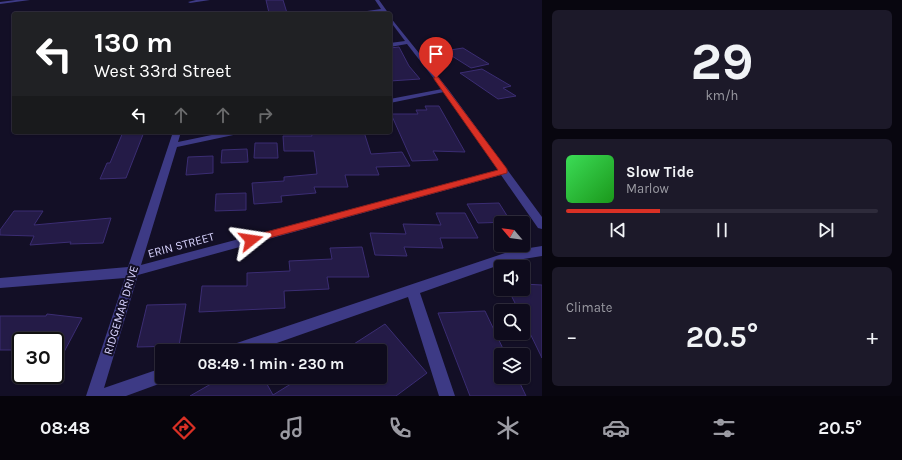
<!DOCTYPE html>
<meta charset="utf-8">
<style>
body{margin:0;font-family:Karla,sans-serif;background:#1c1929;color:#f1f3f6;height:100vh;display:flex;flex-direction:column;font-size:15px;white-space:nowrap}
*{box-sizing:border-box;margin:0}
p{font-size:13px;color:#9b9ba3}
.icon{flex:none;width:22px;height:22px;fill:none;stroke:currentColor;stroke-width:2;stroke-linecap:round;stroke-linejoin:round}
.map{position:relative;flex:1;overflow:hidden}
.side{display:flex;flex-direction:column;gap:10px;padding:10px;background:#08060f;width:360px}
.side>*{flex:none}
.guide{position:absolute;left:12px;top:12px;width:380px;height:122px;border-radius:4px;box-shadow:0 1px 3px #0004,0 0 0 1px #2e2b3b;background:#202124;color:#fff;overflow:hidden}
.needle{width:26px;rotate:299deg}
.tools{position:absolute;left:494px;top:216px;display:grid;gap:8px}
.tools a{display:grid;place-items:center;width:36px;height:36px;border-radius:4px;background:#0e0b1c;box-shadow:0 1px 3px #0004,0 0 0 1px #2e2b3b;font-size:20px}
.speed{position:absolute;left:12px;top:332px;display:flex;gap:8px;font-size:20px;font-weight:700;text-align:center}
.speed>*{display:grid;place-content:center;width:52px;height:52px;border-radius:50%;background:#0e0b1c;box-shadow:0 1px 3px #0004,0 0 0 1px #2e2b3b;line-height:1}
.speed .limit{border:2px solid #111;border-radius:6px;background:#fff;color:#111}
.pin{position:absolute;display:grid;place-items:center;width:34px;height:34px;color:#fff;margin:-41px -17px;border-radius:50% 50% 50% 0;rotate:-45deg;box-shadow:0 0 4px #0007}
.pin .icon{rotate:45deg}
.me{position:absolute;width:44px;margin:-22px;rotate:75deg;stroke-linejoin:round;filter:drop-shadow(0 0 3px #0008)}
.turn{display:flex;align-items:center;gap:14px;height:84px;padding:0 16px;font-size:18px}
.turn .icon{width:52px;height:52px;stroke-width:2.5}
.turn b{display:block;font-size:28px;line-height:34px}
.lanes{display:flex;align-items:center;height:38px;padding:0 16px;background:#0003;justify-content:center;gap:20px;direction:ltr}
.lanes .off{opacity:.35}
.big{font-size:30px;font-weight:700;line-height:1.1}
.side .widget{flex:1;display:flex;flex-direction:column;justify-content:center;gap:6px;min-width:0;padding:0 14px;border-radius:6px;background:#1c1929}
.side .dial{align-items:center;gap:0}
.dial b{font-size:52px;line-height:1}
.song{display:flex;align-items:center;gap:12px}
.cover{width:48px;height:48px;border-radius:6px;background:linear-gradient(135deg,hsl(130 70% 55%),hsl(120 70% 35%))}
.played{height:4px;border-radius:2px;background:linear-gradient(90deg,#d93025 30%,#2e2b3b 30%)}
.keys{display:flex;justify-content:space-around;direction:ltr}
.heat{display:flex;justify-content:space-between;align-items:center;font-size:22px;direction:ltr}
.trip{position:absolute;left:155px;top:344px;width:232px;height:40px;border-radius:4px;background:#0e0b1c;box-shadow:0 1px 3px #0004,0 0 0 1px #2e2b3b;font-weight:700;line-height:40px;text-align:center}
.menu{display:flex;height:64px;justify-content:space-around;align-items:center;background:#06040b;color:#9b9ba3}
.menu .icon{width:28px;height:28px}
.menu .on{color:#d93025}
.menu b{font-size:18px;color:#f1f3f6}
main{display:flex;flex:1;min-height:0}
.map>svg:first-child{display:block}
</style>
<main>
<div class="map">
<svg width="542" height="396" viewBox="0 0 542 396">
<rect width="100%" height="100%" fill="#130f26"/>
<!-- building -->
<path fill="#241b47" stroke="#3b2d73" d="M 266,0 L 283,0 L 287,13 L 269,13 Z
M 399,47 L 409,66 L 420,79 L 390,81 L 390,48 Z
M 463,48 L 489,64 L 471,68 L 444,51 Z
M 482,69 L 511,86 L 503,88 L 516,96 L 498,99 L 460,73 Z
M 425,106 L 439,106 L 465,152 L 433,151 L 438,160 L 412,161 L 391,114 L 418,114 L 416,110 L 427,110 Z
M 123,132 L 144,132 L 126,178 L 100,179 L 107,163 L 110,163 Z
M 311,132 L 364,132 L 371,154 L 402,152 L 410,166 L 376,167 L 379,175 L 345,175 L 348,187 L 314,187 L 316,193 L 281,196 L 282,202 L 254,204 L 252,183 L 284,181 L 284,177 L 317,174 L 314,151 L 284,151 L 283,136 L 312,136 Z
M 255,143 L 277,143 L 278,158 L 254,158 Z
M 247,149 L 248,162 L 221,163 L 222,150 Z
M 213,156 L 213,173 L 186,175 L 188,157 Z
M 246,193 L 246,210 L 215,211 L 216,194 Z
M 499,203 L 511,222 L 478,223 L 467,204 Z
M 14,211 L 43,211 L 34,225 L 111,218 L 103,243 L 70,244 L 71,242 L 30,245 L 34,236 L 0,235 L 0,230 Z
M 436,213 L 465,213 L 478,238 L 440,238 L 443,248 L 404,247 L 407,256 L 375,255 L 370,233 L 406,234 L 403,224 L 441,225 Z
M 362,247 L 369,277 L 327,277 L 329,289 L 284,291 L 285,308 L 199,312 L 202,286 L 247,286 L 247,273 L 290,271 L 289,261 L 332,259 L 330,248 Z
M 523,284 L 542,285 L 542,358 L 523,319 L 523,311 L 519,311 L 508,289 L 523,289 Z
M 186,304 L 179,346 L 137,347 L 147,305 Z
M 485,311 L 506,355 L 501,355 L 501,377 L 517,377 L 526,396 L 470,396 L 438,313 Z
M 47,314 L 82,318 L 55,369 L 55,341 L 20,341 L 15,350 L 0,350 L 0,316 L 46,316 Z
M 385,324 L 427,373 L 396,396 L 190,396 L 223,377 L 263,377 L 273,395 L 302,377 L 380,377 L 380,351 L 343,351 Z"/>
<g fill="none" stroke-linecap="round" stroke-linejoin="round">
<!-- minor -->
<path fill="#3d3a85" fill-rule="evenodd" d="M 16,0 L 30,0 L 0,4 L 0,2 Z
M 210,0 L 190,3 L 188,2 L 196,0 Z
M 375,0 L 379,0 L 389,14 L 385,14 L 383,12 L 346,14 L 381,9 Z
M 390,17 L 448,89 L 542,217 L 542,229 L 538,228 L 501,175 L 138,275 L 104,388 L 162,368 L 162,377 L 169,377 L 167,381 L 126,396 L 86,396 L 125,278 L 0,288 L 0,278 L 128,267 L 173,132 L 181,132 L 178,142 L 226,132 L 242,132 L 238,134 L 177,147 L 141,265 L 498,170 L 444,92 L 390,103 L 390,99 L 442,89 L 407,44 L 390,47 L 390,43 L 405,41 L 390,21 Z
M 542,246 L 542,256 L 511,261 L 420,293 L 455,396 L 439,396 L 408,297 L 254,351 L 227,351 L 229,346 L 234,344 L 511,251 Z"/>
</g>
<!-- route -->
<path fill="#d93025" stroke="#8d1f18" d="M 434,77 L 438,77 L 507,169 L 507,173 L 251,243 L 248,242 L 246,240 L 248,237 L 251,236 L 498,170 L 434,79 Z"/>
<g text-anchor="middle" dominant-baseline="central" stroke-width="4" stroke-linejoin="round" paint-order="stroke">
<!-- street labels -->
<g font-size="12" fill="#d9d4ff" stroke="#130f26">
<text transform="translate(181 245) rotate(-15)">ERIN STREET</text>
<text transform="translate(121 310) rotate(-73)">RIDGEMAR DRIVE</text>
</g>
</g>
</svg>
<div class="tools">
<a><svg class="needle" viewBox="-14 -14 28 28"><path d="M0-13l5 13h-10z" fill="#e53935"/><path d="M0 13l5-13h-10z" fill="#9b9ba3"/></svg></a>
<a><svg class="icon" aria-label="sound" viewBox="0 0 24 24"><path d="M4 9h4l5-4v14l-5-4H4zM17 9q2 3 0 6"/></svg></a>
<a><svg class="icon" aria-label="search" viewBox="0 0 24 24"><circle cx="10" cy="10" r="6"/><path d="M15 15l6 6"/></svg></a>
<a><svg class="icon" aria-label="layers" viewBox="0 0 24 24"><path d="M12 4l9 5-9 5-9-5zM3 14l9 5 9-5"/></svg></a>
</div>
<div class="speed"><div class="limit">30</div></div>
<div class="pin" style="left:436px;top:78px;background:#d93025"><svg class="icon" aria-label="arrive" viewBox="0 0 24 24"><path d="M6 21V4h12l-3 4 3 4H6"/></svg></div>
<svg class="me" style="left:251px;top:240px" viewBox="-20 -20 40 40"><path d="M0-17L14 15 0 8-14 15z" fill="#d93025" stroke="#fff" stroke-width="4"/></svg>
<div class="trip">08:49 · 1 min · 230 m</div>
<div class="guide">
<div class="turn"><svg class="icon" aria-label="left" viewBox="0 0 24 24"><path d="M17 20v-9H6M10 6l-5 5 5 5"/></svg><div><b>130 m</b>West 33rd Street</div></div>
<div class="lanes"><svg class="icon" aria-label="left" viewBox="0 0 24 24"><path d="M17 20v-9H6M10 6l-5 5 5 5"/></svg><svg class="icon off" aria-label="ahead" viewBox="0 0 24 24"><path d="M12 20V5M6 11l6-6 6 6"/></svg><svg class="icon off" aria-label="ahead" viewBox="0 0 24 24"><path d="M12 20V5M6 11l6-6 6 6"/></svg><svg class="icon off" aria-label="right" viewBox="0 0 24 24"><path d="M7 20v-9h11M14 6l5 5-5 5"/></svg></div>
</div>
</div>
<section class="side">
<div class="widget dial"><b>29</b><p>km/h</p></div>
<div class="widget">
<div class="song"><i class="cover"></i><div><b>Slow Tide</b><p>Marlow</p></div></div>
<div class="played"></div>
<div class="keys"><svg class="icon" aria-label="previous" viewBox="0 0 24 24"><path d="M18 5L8 12l10 7zM5 5v14"/></svg><svg class="icon" aria-label="pause" viewBox="0 0 24 24"><path d="M8 5v14M16 5v14"/></svg><svg class="icon" aria-label="next" viewBox="0 0 24 24"><path d="M6 5l10 7-10 7zM19 5v14"/></svg></div>
</div>
<div class="widget"><p>Climate</p>
<div class="heat"><a>−</a><b class="big">20.5°</b><a>+</a></div>
</div>
</section>
</main>
<nav class="menu">
<b>08:48</b>
<svg class="icon on" aria-label="directions" viewBox="0 0 24 24"><path d="M12 3l9 9-9 9-9-9zM9 14v-3h6M13 9l2 2-2 2"/></svg>
<svg class="icon" aria-label="music" viewBox="0 0 24 24"><path d="M9 18V5l10-2v13"/><circle cx="6" cy="18" r="3"/><circle cx="16" cy="16" r="3"/></svg>
<svg class="icon" aria-label="phone" viewBox="0 0 24 24"><path d="M5 4h4l2 5-3 2q2 4 5 5l2-3 5 2v4C11 20 4 13 5 4z"/></svg>
<svg class="icon" aria-label="climate" viewBox="0 0 24 24"><path d="M12 3v18M4 7l16 10M4 17L20 7"/></svg>
<svg class="icon" aria-label="car" viewBox="0 0 24 24"><path d="M5 17H2v-5l4-1 3-4h7l3 4 3 1v5h-3M9 17h6M6 11h13"/><circle cx="7" cy="17" r="2"/><circle cx="17" cy="17" r="2"/></svg>
<svg class="icon" aria-label="filters" viewBox="0 0 24 24"><path d="M4 7h16M4 17h16"/><circle cx="9" cy="7" r="2"/><circle cx="15" cy="17" r="2"/></svg>
<b>20.5°</b>
</nav>
